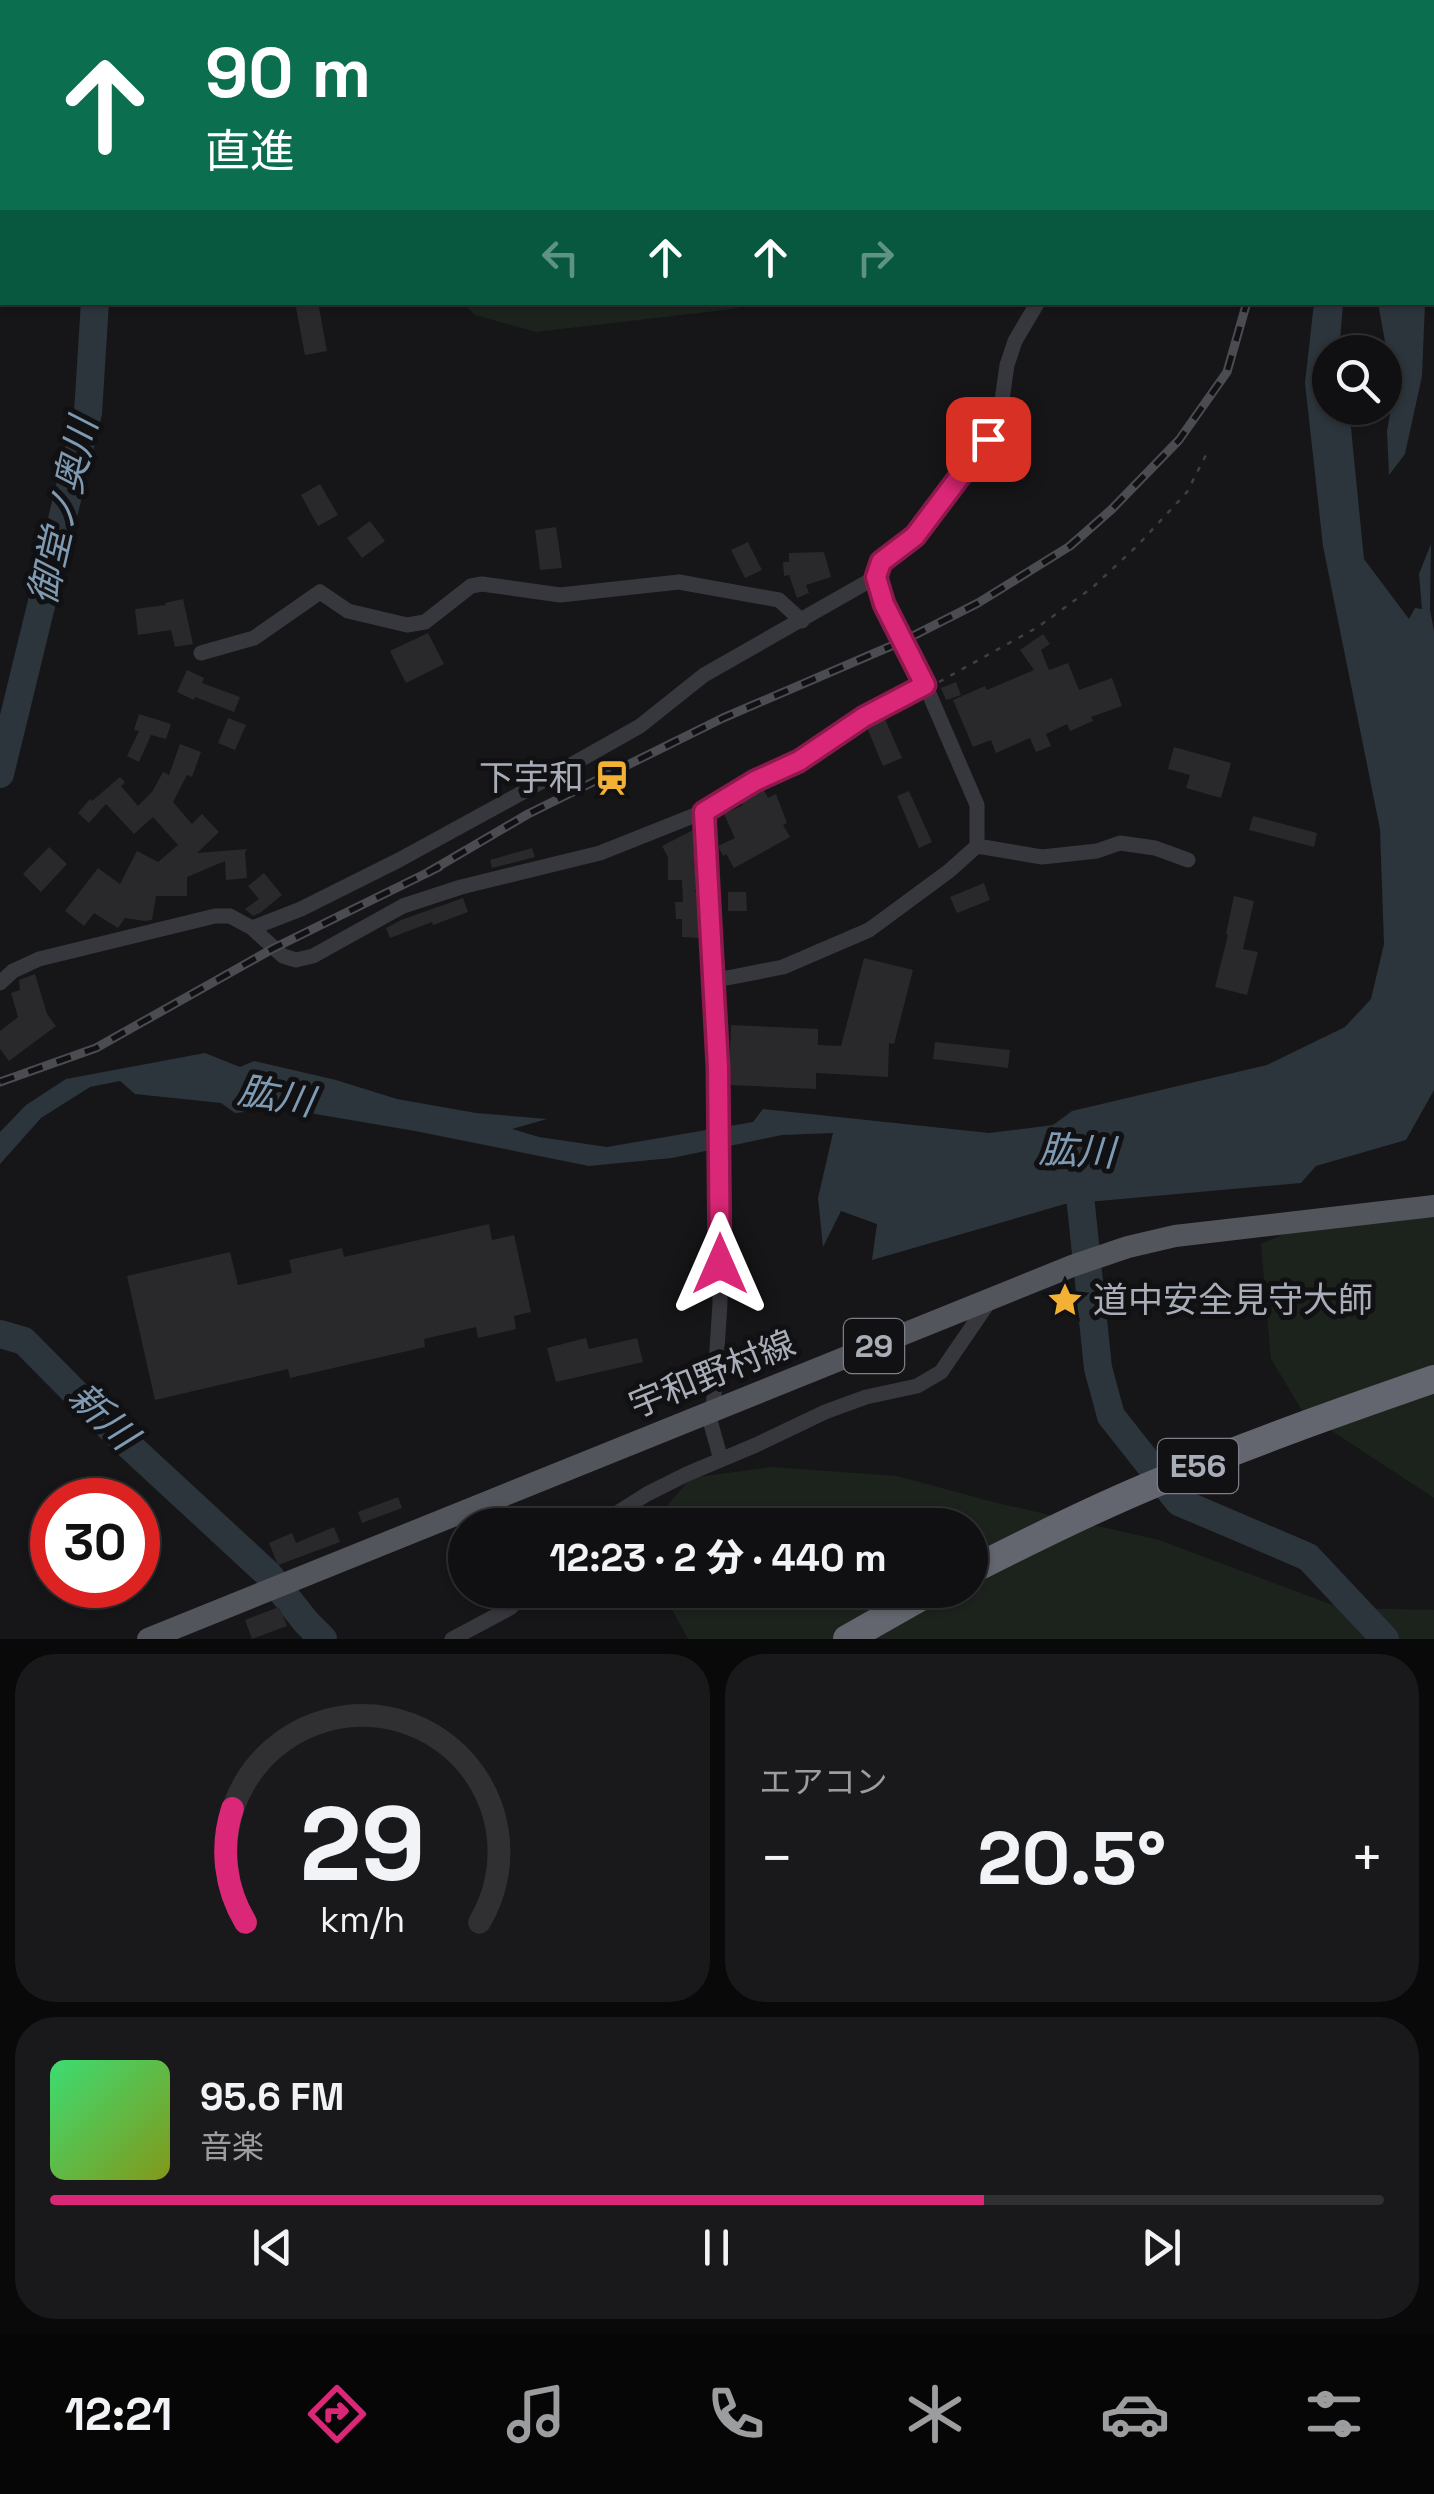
<!DOCTYPE html>
<html lang="ja">
<meta charset="utf-8">
<style>
body{margin:0;font-family:"Space Grotesk","Noto Sans JP",sans-serif;background:#19191b;color:#f1f3f6;height:100vh;display:flex;flex-direction:column;font-size:38px;white-space:nowrap}
*{box-sizing:border-box;margin:0}
p{font-size:32px;color:#9c9d9f}
.icon{flex:none;width:55px;height:55px;fill:none;stroke:currentColor;stroke-width:2;stroke-linecap:round;stroke-linejoin:round}
.map{position:relative;height:1639px;overflow:hidden}
.sheet{display:flex;flex-direction:column;gap:15px;padding:15px;background:#09090a;flex:1}
.sheet>*{flex:none}
.top-card{position:absolute;left:0px;top:0px;width:1435px;height:305px;box-shadow:0 2px 8px #0004,0 0 0 2px #303032;background:#0b6e4f;color:#fff;overflow:hidden}
.tools{position:absolute;left:1312px;top:335px;display:grid;gap:20px}
.tools a{display:grid;place-items:center;width:90px;height:90px;border-radius:50%;background:#101012;box-shadow:0 2px 8px #0004,0 0 0 2px #303032;font-size:50px}
.speed{position:absolute;left:30px;top:1478px;display:flex;gap:20px;font-size:50px;font-weight:700;text-align:center}
.speed>*{display:grid;place-content:center;width:130px;height:130px;border-radius:50%;background:#101012;box-shadow:0 2px 8px #0004,0 0 0 2px #303032;line-height:1}
.speed .limit{border:15px solid #d22;background:#fff;color:#111}
.pin{position:absolute;display:grid;place-items:center;width:85px;height:85px;color:#fff;margin:-42px;border-radius:20px;box-shadow:0 5px 15px #0006}
.me{position:absolute;width:110px;margin:-55px;rotate:0deg;stroke-linejoin:round;filter:drop-shadow(0 0 8px #0008)}
.turn{display:flex;align-items:center;gap:35px;height:210px;padding:0 40px;font-size:45px}
.turn .icon{width:130px;height:130px;stroke-width:2.5}
.turn b{display:block;font-size:70px;line-height:85px}
.lanes{display:flex;align-items:center;height:95px;padding:0 40px;background:#0003;justify-content:center;gap:50px;direction:ltr}
.lanes .off{opacity:.35}
.big{font-size:75px;font-weight:800;line-height:1.1}
.sheet .tile{flex:1;display:flex;flex-direction:column;justify-content:center;gap:15px;min-width:0;padding:0 35px;border-radius:40px;background:#19191b}
.sheet .dial{align-items:center;gap:0}
.dial svg{height:260px;overflow:visible;fill:none;stroke:#303032;stroke-width:7;stroke-linecap:round;text-anchor:middle}
.dial text{fill:#f1f3f6;stroke:none}
.song{display:flex;align-items:center;gap:30px}
.cover{width:120px;height:120px;border-radius:15px;background:linear-gradient(135deg,hsl(140 70% 55%),hsl(70 70% 35%))}
.played{height:10px;border-radius:5px;background:linear-gradient(90deg,#db2777 70%,#303032 70%)}
.keys{display:flex;justify-content:space-around;direction:ltr}
.heat{display:flex;justify-content:space-between;align-items:center;font-size:55px;direction:ltr}
.sheet .tiles{flex:1;display:grid;gap:15px;grid-template-columns:1fr 1fr}
.tile:last-child{grid-column:span 2}
.trip{position:absolute;left:448px;top:1508px;width:540px;height:100px;border-radius:50px;background:#101012;box-shadow:0 2px 8px #0004,0 0 0 2px #303032;font-weight:800;line-height:100px;text-align:center}
.dock{display:flex;height:160px;justify-content:space-around;align-items:center;background:#060607;color:#9c9d9f}
.dock .icon{width:70px;height:70px}
.dock .on{color:#db2777}
.dock b{font-size:45px;color:#f1f3f6}
.map>svg:first-child{display:block}
</style>
<div class="map">
<svg width="1434" height="1639" viewBox="0 0 1434 1639">
<rect width="100%" height="100%" fill="#161618"/>
<!-- green -->
<path fill="#1c231d" d="M 0,0 L 126,0 L 126,2 L 2,2 L 2,147 L 0,145 Z
M 349,0 L 1301,0 L 1298,2 L 349,2 Z
M 462,303 L 759,303 L 732,309 L 536,332 L 475,315 Z
M 1434,1204 L 1434,1498 L 1303,1412 L 1271,1359 L 1261,1244 L 1337,1211 Z
M 771,1467 L 897,1476 L 997,1503 L 1159,1540 L 1341,1608 L 1434,1610 L 1434,1639 L 688,1639 L 668,1602 L 666,1590 L 970,1590 L 970,1525 L 653,1525 L 652,1523 L 691,1478 Z"/>
<!-- water -->
<path fill="#2c353c" d="M 1314,303 L 1343,303 L 1340,340 L 1344,352 L 1330,352 L 1330,408 L 1349,408 L 1364,559 L 1409,619 L 1415,608 L 1422,609 L 1419,574 L 1431,544 L 1430,610 L 1434,631 L 1434,1090 L 1406,1140 L 1316,1166 L 1301,1183 L 1065,1204 L 872,1260 L 877,1224 L 841,1211 L 823,1247 L 818,1198 L 833,1133 L 782,1135 L 672,1158 L 589,1166 L 415,1131 L 280,1108 L 235,1113 L 221,1103 L 135,1094 L 120,1081 L 90,1087 L 41,1118 L 0,1164 L 0,1132 L 26,1105 L 66,1079 L 205,1053 L 240,1067 L 254,1061 L 336,1080 L 397,1099 L 476,1113 L 547,1119 L 512,1129 L 539,1137 L 607,1147 L 753,1122 L 763,1109 L 989,1133 L 1053,1125 L 1072,1111 L 1267,1065 L 1345,1027 L 1371,999 L 1384,944 L 1380,829 L 1323,546 L 1305,383 Z
M 1378,303 L 1425,303 L 1422,376 L 1405,454 L 1389,475 L 1387,431 L 1398,370 L 1388,358 Z"/>
<g fill="none" stroke-linecap="round" stroke-linejoin="round">
<!-- river -->
<path stroke="#2c353c" stroke-width="28" d="M 112,2 L 112,0
M 0,774 L 88,413 L 95,302
M 1077,1167 L 1098,1368 L 1111,1416 L 1179,1502 L 1308,1557 L 1385,1639
M 0,1334 L 24,1341 L 109,1427 L 268,1574 L 306,1622 L 323,1639"/>
</g>
<!-- building -->
<path fill="#29292c" d="M 295,302 L 318,302 L 327,351 L 305,355 Z
M 320,484 L 338,515 L 318,526 L 301,495 Z
M 370,521 L 385,541 L 362,558 L 347,538 Z
M 556,527 L 562,568 L 540,570 L 535,530 Z
M 748,542 L 762,570 L 745,578 L 731,550 Z
M 824,552 L 831,577 L 806,585 L 809,593 L 797,598 L 789,575 L 784,576 L 783,562 L 789,562 L 789,553 Z
M 183,599 L 193,644 L 175,647 L 171,630 L 138,635 L 135,609 L 166,605 L 165,603 Z
M 428,633 L 444,664 L 406,683 L 390,651 Z
M 1043,634 L 1050,644 L 1041,650 L 1049,670 L 1068,663 L 1079,690 L 1112,678 L 1122,706 L 1091,717 L 1093,721 L 1070,731 L 1067,724 L 1046,734 L 1051,746 L 1036,752 L 1030,738 L 996,753 L 991,740 L 973,747 L 953,700 L 985,686 L 987,690 L 1034,670 L 1020,650 Z
M 187,670 L 204,678 L 202,683 L 240,697 L 234,712 L 195,697 L 194,700 L 177,692 Z
M 956,682 L 961,695 L 946,700 L 941,688 Z
M 139,714 L 171,724 L 166,739 L 151,735 L 139,762 L 127,756 L 139,731 L 134,730 Z
M 884,717 L 902,758 L 883,766 L 866,725 Z
M 228,718 L 246,725 L 235,750 L 218,743 Z
M 180,744 L 201,752 L 192,777 L 187,775 L 173,802 L 192,824 L 202,814 L 219,832 L 197,853 L 247,849 L 245,853 L 247,878 L 226,880 L 225,861 L 187,877 L 187,896 L 156,896 L 152,920 L 145,921 L 125,918 L 118,928 L 94,913 L 84,926 L 65,911 L 98,868 L 120,884 L 137,851 L 158,862 L 178,845 L 153,817 L 134,834 L 106,804 L 89,823 L 78,813 L 90,799 L 92,801 L 120,777 L 125,782 L 121,786 L 138,806 L 152,792 L 163,772 L 169,775 Z
M 1174,747 L 1231,763 L 1221,798 L 1186,788 L 1190,775 L 1168,769 Z
M 762,786 L 768,798 L 776,794 L 787,823 L 783,825 L 790,837 L 734,868 L 726,854 L 723,856 L 718,846 L 735,838 L 724,814 L 743,805 L 740,799 Z
M 909,791 L 932,842 L 919,848 L 897,796 Z
M 1253,816 L 1317,833 L 1314,847 L 1249,830 Z
M 693,830 L 696,890 L 694,892 L 696,892 L 699,938 L 682,937 L 682,919 L 676,919 L 675,902 L 683,902 L 682,880 L 668,880 L 668,857 L 662,846 Z
M 49,847 L 67,864 L 41,892 L 23,874 Z
M 532,848 L 535,857 L 492,868 L 490,860 Z
M 264,873 L 282,895 L 260,913 L 253,916 L 245,909 L 259,899 L 248,886 Z
M 984,883 L 990,900 L 957,913 L 950,897 Z
M 728,892 L 746,892 L 747,911 L 728,911 Z
M 1234,896 L 1254,901 L 1243,949 L 1258,952 L 1247,995 L 1215,987 L 1228,935 L 1226,934 Z
M 463,898 L 468,912 L 433,925 L 432,922 L 390,938 L 386,928 L 401,920 Z
M 864,958 L 913,970 L 894,1044 L 889,1043 L 888,1077 L 816,1073 L 816,1089 L 729,1085 L 731,1025 L 818,1029 L 818,1045 L 841,1046 Z
M 35,974 L 47,1014 L 56,1026 L 9,1061 L 0,1049 L 0,1031 L 18,1017 L 11,993 L 20,990 L 19,980 Z
M 935,1042 L 1010,1050 L 1008,1068 L 933,1059 Z
M 489,1224 L 492,1240 L 514,1235 L 531,1312 L 514,1316 L 516,1329 L 478,1338 L 476,1327 L 424,1339 L 425,1347 L 290,1378 L 288,1369 L 155,1400 L 127,1276 L 230,1252 L 238,1285 L 292,1273 L 289,1260 L 342,1248 L 344,1257 Z
M 586,1338 L 589,1349 L 637,1338 L 643,1362 L 556,1382 L 547,1348 Z
M 398,1497 L 402,1508 L 362,1523 L 358,1512 Z
M 334,1527 L 340,1542 L 278,1565 L 269,1543 L 292,1533 L 296,1543 Z
M 279,1607 L 287,1626 L 252,1639 L 245,1620 Z"/>
<g fill="none" stroke-linecap="round" stroke-linejoin="round">
<!-- path -->
<path stroke="#3d3f44" stroke-width="2.5" stroke-dasharray="5 8" stroke-linecap="butt" d="M 939,682 L 1038,627 L 1093,587 L 1138,545 L 1187,492 L 1207,453"/>
<!-- lane -->
<path stroke="#37383d" stroke-width="8" d="M 704,812 L 755,781 L 799,761 L 864,717 L 925,685"/>
<!-- street -->
<path stroke="#37383d" stroke-width="15" d="M 201,653 L 254,638 L 320,592 L 348,611 L 407,625 L 425,622 L 471,586 L 482,584 L 560,595 L 679,582 L 779,600 L 802,621
M 977,846 L 1042,857 L 1097,851 L 1120,843 L 1155,848 L 1188,860
M 252,928 L 301,909 L 399,860 L 516,796 L 640,726 L 704,675 L 876,577
M 714,977 L 727,978 L 783,967 L 869,930 L 949,871 L 977,846 L 977,805 L 927,689 L 884,604 L 876,577 L 881,562 L 915,536 L 988,439 L 1000,414 L 1007,365 L 1015,341 L 1038,302
M 0,983 L 13,971 L 39,959 L 215,916 L 230,916 L 252,928 L 283,956 L 296,960 L 313,956 L 403,906 L 461,887 L 600,853 L 703,812 L 718,1067 L 720,1303 L 713,1411
M 708,1413 L 721,1460
M 598,1525 L 647,1494 L 687,1474 L 756,1445 L 825,1412 L 866,1397 L 917,1386 L 941,1372 L 991,1299
M 452,1639 L 510,1608 L 528,1590"/>
<!-- primary -->
<path stroke="#53555c" stroke-width="22" d="M 148,1639 L 1072,1266 L 1128,1247 L 1175,1236 L 1434,1206"/>
<!-- highway -->
<path stroke="#63666e" stroke-width="28" d="M 970,1571 C 1027,1542 1083,1514 1142,1489 C 1237,1448 1336,1413 1434,1379
M 847,1639 L 933,1590"/>
<defs>
<path id="rail" d="M 1353,2 L 1354,0
M 427,873 L 528,814 L 723,718 L 903,641 L 978,603 L 1070,546 L 1112,509 L 1179,440 L 1227,372 L 1247,302
M 0,1082 L 96,1048 L 274,948 L 439,867"/>
</defs>
<!-- rail casing -->
<use href="#rail" stroke="#4a4c52" stroke-width="9"/>
<!-- rail -->
<use href="#rail" stroke="#111113" stroke-width="5" stroke-dasharray="15" stroke-linecap="butt"/>
</g>
<g fill="none" stroke-linecap="round" stroke-linejoin="round">
<defs>
<path id="route" d="M 720,1264 L 718,1067 L 704,812 L 755,781 L 799,761 L 864,717 L 925,685 L 884,604 L 876,577 L 881,562 L 915,536 L 988,439"/>
</defs>
<!-- route casing -->
<use href="#route" stroke="#8e194d" stroke-width="25"/>
<!-- route -->
<use href="#route" stroke="#db2777" stroke-width="18"/>
</g>
<!-- icons -->
<defs>
<symbol id="station-bare" viewBox="-9 -9 18 18"><path d="M-3-6H3Q5-6 5-4V2Q5 4 3 4L4.5 6H3L1.5 4h-3L-3 6H-4.5L-3 4Q-5 4-5 2V-4Q-5-6-3-6ZM-3.5-4v3h7v-3ZM-3.5 1v1.5H-2V1ZM2 1v1.5H3.5V1Z" fill="#f2b134" stroke="#111113" stroke-width="2.5" paint-order="stroke"/></symbol>
<symbol id="sight-bare" viewBox="-9 -9 18 18"><path d="M0-6L1.8-2.2L6-1.7L2.9 1.2L3.7 5.4L0 3.3L-3.7 5.4L-2.9 1.2L-6-1.7L-1.8-2.2Z" fill="#f2b134" stroke="#111113" stroke-width="2.5" paint-order="stroke"/></symbol>
</defs>
<g fill-rule="evenodd">
<use href="#station-bare" x="587" y="753" width="50" height="50"/>
<use href="#sight-bare" x="1040" y="1275" width="50" height="50"/>
</g>
<g text-anchor="middle" dominant-baseline="central" stroke-width="10" stroke-linejoin="round" paint-order="stroke">
<!-- shield labels -->
<g fill="#111113" stroke="#7b7e86" stroke-width="2.5">
<rect x="844" y="1319" width="60" height="54" rx="8"/>
<rect x="1158" y="1439" width="80" height="54" rx="8"/>
</g>
<g font-size="32" font-weight="bold" fill="#a8adb8">
<text x="874" y="1346">29</text>
<text x="1198" y="1466">E56</text>
</g>
<!-- poi labels -->
<g font-size="35" fill="#a8adb8" stroke="#111113" text-anchor="end">
<text x="584" y="778">下宇和</text>
<text x="1093" y="1300" text-anchor="start">道中安全見守大師</text>
</g>
<!-- street labels -->
<g font-size="35" fill="#a8adb8" stroke="#111113">
<text transform="translate(712 1374) rotate(-22)">宇和野村線</text>
</g>
<!-- water labels -->
<g font-size="38" font-style="italic" fill="#7f9bb3" stroke="#111113">
<text transform="translate(63 511) rotate(-77)">御堂ノ奥川</text>
<text transform="translate(276 1096) rotate(10)">肱川</text>
<text transform="translate(1077 1151) rotate(3)">肱川</text>
<text transform="translate(103 1416) rotate(44)">新川</text>
</g>
</g>
</svg>
<div class="tools">
<a><svg class="icon" aria-label="search" viewBox="0 0 24 24"><circle cx="10" cy="10" r="6"/><path d="M15 15l6 6"/></svg></a>
</div>
<div class="speed"><div class="limit">30</div></div>
<div class="pin" style="left:988px;top:439px;background:#d93025"><svg class="icon" aria-label="arrive" viewBox="0 0 24 24"><path d="M6 21V4h12l-3 4 3 4H6"/></svg></div>
<svg class="me" style="left:720px;top:1264px" viewBox="-20 -20 40 40"><path d="M0-17L14 15 0 8-14 15z" fill="#db2777" stroke="#fff" stroke-width="4"/></svg>
<div class="trip">12:23 · 2 分 · 440 m</div>
<div class="top-card">
<div class="turn"><svg class="icon" aria-label="ahead" viewBox="0 0 24 24"><path d="M12 20V5M6 11l6-6 6 6"/></svg><div><b>90 m</b>直進</div></div>
<div class="lanes"><svg class="icon off" aria-label="left" viewBox="0 0 24 24"><path d="M17 20v-9H6M10 6l-5 5 5 5"/></svg><svg class="icon" aria-label="ahead" viewBox="0 0 24 24"><path d="M12 20V5M6 11l6-6 6 6"/></svg><svg class="icon" aria-label="ahead" viewBox="0 0 24 24"><path d="M12 20V5M6 11l6-6 6 6"/></svg><svg class="icon off" aria-label="right" viewBox="0 0 24 24"><path d="M7 20v-9h11M14 6l5 5-5 5"/></svg></div>
</div>
</div>
<section class="sheet">
<div class="tiles">
<div class="tile dial"><svg viewBox="0 0 100 80">
<path d="M14 69A42 42 0 1 1 86 69"/>
<path d="M14 69A42 42 0 0 1 10 34" stroke="#db2777"/>
<text x="50" y="56" font-size="32" font-weight="700">29</text>
<text x="50" y="72" font-size="11">km/h</text>
</svg></div>
<div class="tile"><p>エアコン</p>
<div class="heat"><a>−</a><b class="big">20.5°</b><a>+</a></div>
</div>
<div class="tile">
<div class="song"><i class="cover"></i><div><b>95.6 FM</b><p>音楽</p></div></div>
<div class="played"></div>
<div class="keys"><svg class="icon" aria-label="previous" viewBox="0 0 24 24"><path d="M18 5L8 12l10 7zM5 5v14"/></svg><svg class="icon" aria-label="pause" viewBox="0 0 24 24"><path d="M8 5v14M16 5v14"/></svg><svg class="icon" aria-label="next" viewBox="0 0 24 24"><path d="M6 5l10 7-10 7zM19 5v14"/></svg></div>
</div>
</div>
</section>
<nav class="dock">
<b>12:21</b>
<svg class="icon on" aria-label="directions" viewBox="0 0 24 24"><path d="M12 3l9 9-9 9-9-9zM9 14v-3h6M13 9l2 2-2 2"/></svg>
<svg class="icon" aria-label="music" viewBox="0 0 24 24"><path d="M9 18V5l10-2v13"/><circle cx="6" cy="18" r="3"/><circle cx="16" cy="16" r="3"/></svg>
<svg class="icon" aria-label="phone" viewBox="0 0 24 24"><path d="M5 4h4l2 5-3 2q2 4 5 5l2-3 5 2v4C11 20 4 13 5 4z"/></svg>
<svg class="icon" aria-label="climate" viewBox="0 0 24 24"><path d="M12 3v18M4 7l16 10M4 17L20 7"/></svg>
<svg class="icon" aria-label="car" viewBox="0 0 24 24"><path d="M5 17H2v-5l4-1 3-4h7l3 4 3 1v5h-3M9 17h6M6 11h13"/><circle cx="7" cy="17" r="2"/><circle cx="17" cy="17" r="2"/></svg>
<svg class="icon" aria-label="filters" viewBox="0 0 24 24"><path d="M4 7h16M4 17h16"/><circle cx="9" cy="7" r="2"/><circle cx="15" cy="17" r="2"/></svg>
</nav>
